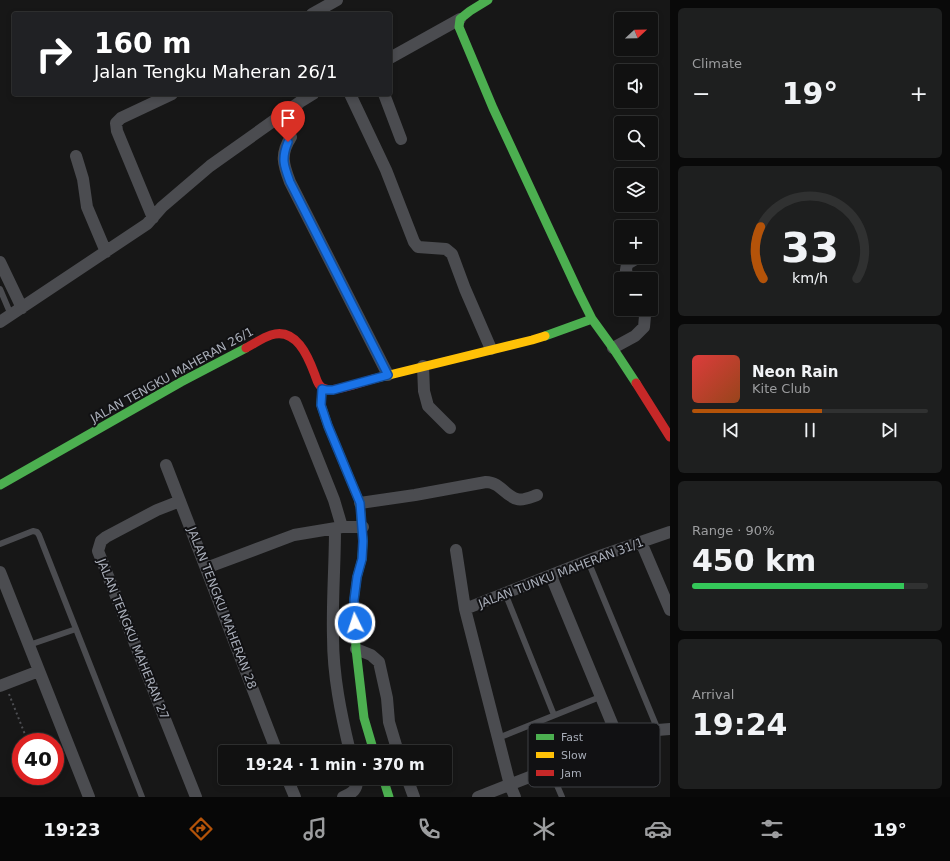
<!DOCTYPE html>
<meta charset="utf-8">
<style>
body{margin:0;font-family:"DejaVu Sans",sans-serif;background:#1e1f1f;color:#f1f3f6;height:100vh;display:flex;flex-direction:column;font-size:15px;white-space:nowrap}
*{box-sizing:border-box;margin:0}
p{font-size:13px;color:#9c9d9f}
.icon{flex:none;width:22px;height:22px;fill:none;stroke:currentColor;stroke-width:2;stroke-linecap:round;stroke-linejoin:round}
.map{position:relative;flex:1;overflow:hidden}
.drawer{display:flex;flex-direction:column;gap:8px;padding:8px;background:#090909;width:280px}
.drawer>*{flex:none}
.banner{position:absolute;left:12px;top:12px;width:380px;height:84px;border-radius:4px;box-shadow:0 2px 6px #0003,0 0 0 1px #303131;background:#202124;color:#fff;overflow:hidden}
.needle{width:26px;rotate:68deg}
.fabs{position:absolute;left:614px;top:12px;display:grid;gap:8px}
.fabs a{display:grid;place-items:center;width:44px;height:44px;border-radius:4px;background:#111;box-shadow:0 2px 6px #0003,0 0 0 1px #303131;font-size:20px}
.speed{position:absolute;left:12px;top:733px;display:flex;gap:8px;font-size:20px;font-weight:700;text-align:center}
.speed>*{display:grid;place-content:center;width:52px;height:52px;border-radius:50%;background:#111;box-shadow:0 2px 6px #0003,0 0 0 1px #303131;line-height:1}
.speed .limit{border:6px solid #d22;background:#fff;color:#111}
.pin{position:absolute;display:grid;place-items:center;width:34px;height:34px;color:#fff;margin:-41px -17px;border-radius:50% 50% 50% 0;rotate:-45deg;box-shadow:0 0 4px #0007}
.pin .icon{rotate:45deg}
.me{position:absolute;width:44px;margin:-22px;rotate:356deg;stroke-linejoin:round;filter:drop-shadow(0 0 3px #0008)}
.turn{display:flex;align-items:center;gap:14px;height:84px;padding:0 16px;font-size:18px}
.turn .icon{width:52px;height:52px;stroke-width:2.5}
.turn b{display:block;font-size:28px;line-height:34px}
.big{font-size:30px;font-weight:800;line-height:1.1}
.drawer .widget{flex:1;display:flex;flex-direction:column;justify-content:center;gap:6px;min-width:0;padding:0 14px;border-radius:6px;background:#1e1f1f}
.drawer .dial{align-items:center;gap:0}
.dial svg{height:104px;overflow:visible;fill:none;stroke:#303131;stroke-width:7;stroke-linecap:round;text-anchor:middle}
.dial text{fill:#f1f3f6;stroke:none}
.song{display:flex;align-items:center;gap:12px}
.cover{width:48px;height:48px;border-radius:6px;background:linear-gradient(135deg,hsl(0 70% 55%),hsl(20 70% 35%))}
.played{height:4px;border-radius:2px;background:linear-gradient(90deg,#b45309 55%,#303131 55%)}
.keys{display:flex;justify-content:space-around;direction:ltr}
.heat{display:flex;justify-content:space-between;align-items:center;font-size:22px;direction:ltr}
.charge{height:6px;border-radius:3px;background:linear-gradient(90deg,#34c759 90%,#303131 0)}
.trip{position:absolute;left:218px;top:745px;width:234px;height:40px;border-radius:4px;background:#111;box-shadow:0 2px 6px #0003,0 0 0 1px #303131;font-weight:800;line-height:40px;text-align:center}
.menu{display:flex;height:64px;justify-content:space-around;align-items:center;background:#070707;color:#9c9d9f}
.menu .icon{width:28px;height:28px}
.menu .selected{color:#b45309}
.menu b{font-size:18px;color:#f1f3f6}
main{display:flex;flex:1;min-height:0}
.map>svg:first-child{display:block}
</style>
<main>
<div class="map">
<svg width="670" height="797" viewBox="0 0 670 797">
<rect width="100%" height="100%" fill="#171717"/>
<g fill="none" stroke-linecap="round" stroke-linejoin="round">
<!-- path -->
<path stroke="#4d4e52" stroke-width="2" stroke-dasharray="2 3" stroke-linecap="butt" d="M 9,694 L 28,742"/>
<!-- lane -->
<path stroke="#4b4c50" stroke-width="6" d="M 0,289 L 11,315
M 0,544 L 33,531 L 37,532 L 39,535 L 142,797
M 588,561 L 658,730
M 505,593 L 554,715
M 29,645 L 76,629
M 498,738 L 600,697
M 550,769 L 562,797"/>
<!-- street -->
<path stroke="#4b4c50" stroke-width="12" d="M 312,14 L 337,0
M 390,58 L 460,19
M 350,94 L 386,170 L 414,242 L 418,247 L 446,249 L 452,254 L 465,289 L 491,349
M 384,94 L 401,139
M 291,137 C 280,154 283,164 290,182 L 388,375
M 76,156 L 83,179 L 87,207 L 106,252
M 153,218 L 117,131 L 116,123 L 121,118 L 172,94
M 651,250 L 653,249
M 0,262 L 22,308
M 628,279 L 626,270 L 627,264 L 639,257
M 0,322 L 147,224 L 162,207 L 210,166 L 300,102 L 313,94
M 613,348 L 635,336 L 644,327 L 645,316 L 642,309
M 423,366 L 424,391 L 428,406 L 450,428
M 295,402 L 334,500 L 342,527
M 166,465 L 277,752
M 180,501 L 157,510 L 106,537 L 101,541 L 98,551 L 196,797
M 360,503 L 415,495 L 486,482 C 500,482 505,496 517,499 C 523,501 531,497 537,495
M 335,529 C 335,565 332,601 333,637 C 333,676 341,714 350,752
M 641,542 L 670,610
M 456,550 L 465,609 L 510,785 L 515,797
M 206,568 L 294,535 L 342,527 L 363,527
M 0,572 L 89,797
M 551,576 L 618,738
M 465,609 L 597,557 L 670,532
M 356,649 L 371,655 L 379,662 L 387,698 L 389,722 L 398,752
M 0,686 L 39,671
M 287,778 L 295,797
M 407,778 L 414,797
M 343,797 C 353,793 358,789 357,778
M 478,797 L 550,769 L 618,738 L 645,731 L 670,729"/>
<!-- fast -->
<path stroke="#4caf50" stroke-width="9" d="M 488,0 L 470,11 L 460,19 L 459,27 L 493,108 L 579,293 L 592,319 L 613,348 L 636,383
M 545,336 L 592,319
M 322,389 L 321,405 L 328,426 L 360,503 L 363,541 L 362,559 L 357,577 L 354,600 L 356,649 L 364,718 L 374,752
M 0,485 L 181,382 L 246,348
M 383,778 L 389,797"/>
<!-- slow -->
<path stroke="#ffc107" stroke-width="9" d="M 373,379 L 532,340 L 545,336"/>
<!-- jam -->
<path stroke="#c62828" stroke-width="9" d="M 246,348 C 254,344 262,338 271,335 C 296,327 308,356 315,375 C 317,381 319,388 326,389 C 335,392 362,382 373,379
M 636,383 L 670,437"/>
</g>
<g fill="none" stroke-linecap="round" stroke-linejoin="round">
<defs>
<path id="route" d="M 288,142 C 281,159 284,166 290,182 L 388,375 L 333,390 L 326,390 L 322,389 L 321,405 L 328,426 L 360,503 L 363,541 L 362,559 L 357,577 L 354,600 L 355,623"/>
</defs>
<!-- route casing -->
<use href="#route" stroke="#114b97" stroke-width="10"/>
<!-- route -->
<use href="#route" stroke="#1a73e8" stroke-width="7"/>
</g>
<g text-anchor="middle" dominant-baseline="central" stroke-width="4" stroke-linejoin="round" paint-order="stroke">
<!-- street labels -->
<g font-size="12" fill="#a8adb8" stroke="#111113">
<text transform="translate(172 375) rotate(-29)">JALAN TENGKU MAHERAN 26/1</text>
<text transform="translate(561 573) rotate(-21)">JALAN TUNKU MAHERAN 31/1</text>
<text transform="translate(222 608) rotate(69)">JALAN TENGKU MAHERAN 28</text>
<text transform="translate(133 639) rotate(68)">JALAN TENGKU MAHERAN 27</text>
</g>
</g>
<!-- legend -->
<rect x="528" y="723" width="132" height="64" rx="6" fill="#111113" stroke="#3e4045" stroke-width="1"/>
<rect x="536" y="734" width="18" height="6" fill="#4caf50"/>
<rect x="536" y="752" width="18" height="6" fill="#ffc107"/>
<rect x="536" y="770" width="18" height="6" fill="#c62828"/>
<g font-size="11" fill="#a8adb8">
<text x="561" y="741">Fast</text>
<text x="561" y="759">Slow</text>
<text x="561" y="777">Jam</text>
</g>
</svg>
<div class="fabs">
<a><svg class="needle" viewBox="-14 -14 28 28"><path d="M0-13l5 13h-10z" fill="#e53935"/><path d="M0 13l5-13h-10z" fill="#9c9d9f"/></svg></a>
<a><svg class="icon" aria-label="sound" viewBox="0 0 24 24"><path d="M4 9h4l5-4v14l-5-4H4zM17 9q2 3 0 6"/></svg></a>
<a><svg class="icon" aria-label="search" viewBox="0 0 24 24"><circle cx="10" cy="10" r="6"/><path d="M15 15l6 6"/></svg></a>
<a><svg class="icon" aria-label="layers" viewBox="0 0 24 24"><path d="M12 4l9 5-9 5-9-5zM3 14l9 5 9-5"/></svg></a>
<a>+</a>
<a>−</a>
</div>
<div class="speed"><div class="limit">40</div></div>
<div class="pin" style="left:288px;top:142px;background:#d93025"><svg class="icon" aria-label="arrive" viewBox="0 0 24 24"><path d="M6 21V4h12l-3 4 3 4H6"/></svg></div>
<svg class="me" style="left:355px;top:623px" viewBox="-20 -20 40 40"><circle r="17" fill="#1a73e8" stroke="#fff" stroke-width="3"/><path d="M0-11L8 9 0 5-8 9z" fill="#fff"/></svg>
<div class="trip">19:24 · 1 min · 370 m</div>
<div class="banner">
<div class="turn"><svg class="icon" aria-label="right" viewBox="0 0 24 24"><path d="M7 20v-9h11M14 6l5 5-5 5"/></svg><div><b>160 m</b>Jalan Tengku Maheran 26/1</div></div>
</div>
</div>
<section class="drawer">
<div class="widget"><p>Climate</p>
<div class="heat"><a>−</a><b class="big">19°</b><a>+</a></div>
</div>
<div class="widget dial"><svg viewBox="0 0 100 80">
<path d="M14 69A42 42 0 1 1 86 69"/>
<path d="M14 69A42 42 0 0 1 12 29" stroke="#b45309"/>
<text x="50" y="56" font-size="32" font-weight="700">33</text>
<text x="50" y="72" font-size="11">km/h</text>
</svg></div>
<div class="widget">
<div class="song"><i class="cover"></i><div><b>Neon Rain</b><p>Kite Club</p></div></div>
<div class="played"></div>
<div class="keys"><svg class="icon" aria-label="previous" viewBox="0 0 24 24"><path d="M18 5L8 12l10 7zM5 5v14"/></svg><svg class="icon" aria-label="pause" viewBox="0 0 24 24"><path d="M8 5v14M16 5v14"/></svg><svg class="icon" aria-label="next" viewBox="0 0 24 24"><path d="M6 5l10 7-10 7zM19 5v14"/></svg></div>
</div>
<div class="widget"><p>Range · 90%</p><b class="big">450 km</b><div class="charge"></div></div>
<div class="widget"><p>Arrival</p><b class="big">19:24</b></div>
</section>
</main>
<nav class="menu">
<b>19:23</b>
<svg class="icon selected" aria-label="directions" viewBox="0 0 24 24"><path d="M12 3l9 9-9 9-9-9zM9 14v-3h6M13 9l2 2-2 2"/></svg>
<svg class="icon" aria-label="music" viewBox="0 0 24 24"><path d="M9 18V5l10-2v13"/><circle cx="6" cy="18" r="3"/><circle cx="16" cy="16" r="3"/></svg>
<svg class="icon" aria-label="phone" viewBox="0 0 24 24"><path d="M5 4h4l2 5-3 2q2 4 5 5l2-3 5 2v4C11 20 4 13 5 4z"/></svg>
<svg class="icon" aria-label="climate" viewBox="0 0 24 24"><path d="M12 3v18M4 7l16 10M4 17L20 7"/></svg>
<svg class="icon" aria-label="car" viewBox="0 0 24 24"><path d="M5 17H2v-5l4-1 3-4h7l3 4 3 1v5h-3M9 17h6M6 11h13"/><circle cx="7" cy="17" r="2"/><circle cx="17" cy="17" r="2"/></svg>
<svg class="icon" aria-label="filters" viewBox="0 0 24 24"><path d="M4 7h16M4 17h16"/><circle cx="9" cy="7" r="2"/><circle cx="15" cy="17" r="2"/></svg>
<b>19°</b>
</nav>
